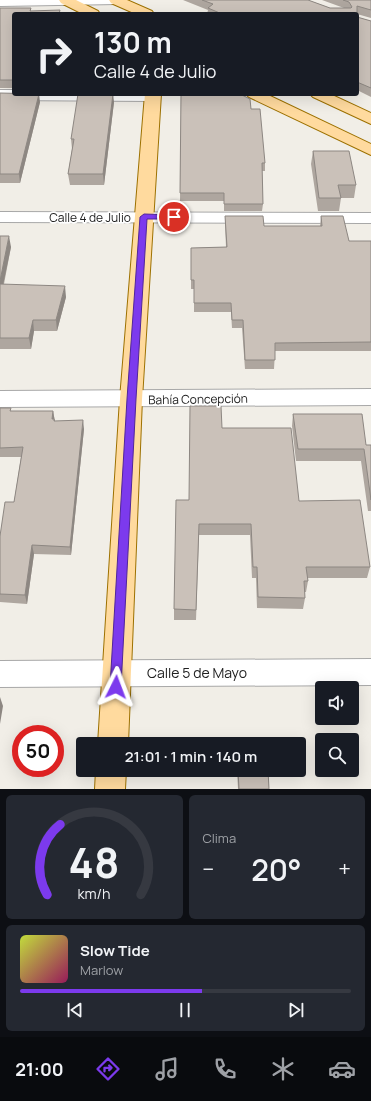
<!DOCTYPE html>
<html lang="es">
<meta charset="utf-8">
<style>
body{margin:0;font-family:Manrope,sans-serif;background:#242831;color:#f1f3f6;height:100vh;display:flex;flex-direction:column;font-size:15px;white-space:nowrap}
*{box-sizing:border-box;margin:0}
p{font-size:13px;color:#9ea1a6}
.icon{flex:none;width:22px;height:22px;fill:none;stroke:currentColor;stroke-width:2;stroke-linecap:round;stroke-linejoin:round}
.map{position:relative;height:789px;overflow:hidden}
.sheet{display:flex;flex-direction:column;gap:6px;padding:6px;background:#0d0f14;flex:1}
.sheet>*{flex:none}
.hud{position:absolute;left:12px;top:12px;width:347px;height:84px;border-radius:4px;box-shadow:0 4px 16px #0002;background:#171b24;color:#f1f3f6;overflow:hidden}
.buttons{position:absolute;left:315px;top:681px;display:grid;gap:8px}
.buttons a{display:grid;place-items:center;width:44px;height:44px;border-radius:4px;background:#171b24;box-shadow:0 4px 16px #0002;font-size:20px}
.speed{position:absolute;left:12px;top:725px;display:flex;gap:8px;font-size:20px;font-weight:700;text-align:center}
.speed>*{display:grid;place-content:center;width:52px;height:52px;border-radius:50%;background:#171b24;box-shadow:0 4px 16px #0002;line-height:1}
.speed .limit{border:6px solid #d22;background:#fff;color:#111}
.pin{position:absolute;display:grid;place-items:center;width:34px;height:34px;color:#fff;margin:-17px;border:2px solid #fff;border-radius:50%;box-shadow:0 1px 4px #0007}
.me{position:absolute;width:44px;margin:-22px;rotate:3deg;stroke-linejoin:round;filter:drop-shadow(0 0 3px #0008)}
.turn{display:flex;align-items:center;gap:14px;height:84px;padding:0 16px;font-size:18px}
.turn .icon{width:52px;height:52px;stroke-width:2.5}
.turn b{display:block;font-size:28px;line-height:34px}
.big{font-size:30px;font-weight:600;line-height:1.1}
.sheet .tile{flex:1;display:flex;flex-direction:column;justify-content:center;gap:6px;min-width:0;padding:0 14px;border-radius:6px;background:#242831}
.sheet .dial{align-items:center;gap:0}
.dial svg{height:104px;overflow:visible;fill:none;stroke:#363941;stroke-width:7;stroke-linecap:round;text-anchor:middle}
.dial text{fill:#f1f3f6;stroke:none}
.song{display:flex;align-items:center;gap:12px}
.cover{width:48px;height:48px;border-radius:6px;background:linear-gradient(135deg,hsl(70 70% 55%),hsl(330 70% 35%))}
.played{height:4px;border-radius:2px;background:linear-gradient(90deg,#7c3aed 55%,#363941 55%)}
.keys{display:flex;justify-content:space-around;direction:ltr}
.heat{display:flex;justify-content:space-between;align-items:center;font-size:22px;direction:ltr}
.sheet .tiles{flex:1;display:grid;gap:6px;grid-template-columns:1fr 1fr}
.tile:last-child{grid-column:span 2}
.trip{position:absolute;left:76px;top:737px;width:230px;height:40px;border-radius:4px;background:#171b24;box-shadow:0 4px 16px #0002;font-weight:600;line-height:40px;text-align:center}
.tab-bar{display:flex;height:64px;justify-content:space-around;align-items:center;background:#090b0e;color:#9ea1a6}
.tab-bar .icon{width:28px;height:28px}
.tab-bar .selected{color:#7c3aed}
.tab-bar b{font-size:18px;color:#f1f3f6}
.map>svg:first-child{display:block}
</style>
<div class="map">
<svg width="371" height="789" viewBox="0 0 371 789">
<rect width="100%" height="100%" fill="#f1eee7"/>
<g fill="none" stroke-linecap="round" stroke-linejoin="round">
<defs>
<path id="minor" d="M 0,0 L 124,0 L 122,3 L 117,4 L 0,6 Z
M 0,90 L 14,90 L 14,94 L 158,94 L 160,96 L 157,99 L 152,101 L 0,100 Z
M 0,212 L 371,213 L 371,223 L 0,222 Z
M 371,389 L 371,405 L 0,407 L 0,391 Z
M 371,659 L 371,685 L 0,687 L 0,661 Z"/>
<path id="major" d="M 59,0 L 76,0 L 98,11 L 100,14 L 83,14 L 61,3 Z
M 109,0 L 127,0 L 152,11 L 154,14 L 136,14 L 111,3 Z
M 145,94 L 161,94 L 142,399 L 128,744 L 98,744 L 120,399 Z
M 246,94 L 266,94 L 371,144 L 371,155 L 249,97 Z
M 310,94 L 330,94 L 371,113 L 371,124 L 313,97 Z
M 96,770 L 126,770 L 125,789 L 95,789 Z"/>
</defs>
<!-- minor casing -->
<use href="#minor" stroke="#a8a8a8" stroke-width="2"/>
<!-- major casing -->
<use href="#major" stroke="#9d7100" stroke-width="2"/>
<!-- minor -->
<use href="#minor" fill="#fff" fill-rule="evenodd"/>
<!-- major -->
<use href="#major" fill="#ffda9e" fill-rule="evenodd"/>
</g>
<!-- wall -->
<path fill="#aea69f" d="M 183,0 L 308,0 L 330,8 L 344,8 L 322,0 L 371,0 L 371,18 L 357,14 L 207,14 L 208,10 Z
M 0,8 L 31,8 L 31,11 L 14,14 L 14,88 L 0,88 Z
M 357,17 L 371,21 L 371,97 L 357,90 Z
M 0,93 L 40,102 L 20,183 L 0,183 Z
M 181,94 L 265,163 L 265,171 L 262,171 L 263,204 L 262,211 L 224,211 L 224,201 L 180,201 Z
M 114,102 L 104,185 L 70,185 L 68,174 L 72,149 L 71,139 Z
M 313,151 L 356,185 L 354,198 L 341,198 L 339,211 L 318,211 L 311,164 Z
M 225,216 L 264,226 L 320,226 L 321,216 L 349,241 L 371,241 L 371,351 L 275,351 L 274,369 L 245,369 L 242,328 L 232,328 L 231,312 L 194,312 L 194,289 L 191,289 L 191,248 L 226,247 L 225,224 Z
M 0,236 L 11,247 L 4,284 L 66,297 L 57,331 L 34,331 L 31,349 L 0,349 Z
M 0,408 L 12,411 L 53,411 L 55,421 L 84,429 L 71,555 L 34,554 L 27,604 L 0,602 L 0,536 L 14,502 L 21,457 L 0,457 Z
M 293,414 L 366,445 L 371,445 L 371,511 L 368,511 L 361,461 L 296,461 L 292,426 Z
M 222,428 L 299,501 L 370,567 L 367,578 L 308,578 L 308,581 L 306,592 L 304,592 L 305,598 L 303,609 L 257,608 L 256,578 L 252,578 L 250,535 L 199,535 L 196,620 L 174,620 L 174,609 L 189,500 Z
M 237,770 L 268,770 L 269,789 L 238,789 Z"/>
<!-- shaded-wall -->
<path fill="#8d8782" d="M 39,94 L 40,102 L 20,183 L 19,174 Z
M 113,94 L 114,102 L 104,185 L 103,174 Z
M 9,236 L 11,247 L 1,295 L 0,288 L 0,281 Z
M 65,286 L 66,297 L 57,331 L 56,320 Z
M 33,320 L 34,331 L 31,349 L 29,338 Z
M 53,411 L 56,428 L 52,419 Z
M 83,420 L 84,429 L 71,555 L 70,547 Z
M 32,545 L 34,554 L 27,604 L 25,595 Z
M 0,697 L 3,706 L 0,724 Z"/>
<!-- building -->
<path fill="#cac1b9" stroke="#8d8782" d="M 202,0 L 308,0 L 330,8 L 351,8 L 352,7 L 349,2 L 343,0 L 371,0 L 371,10 L 357,6 L 357,14 L 222,14 L 208,8 L 213,4 Z
M 0,8 L 31,8 L 30,11 L 60,10 L 59,14 L 14,14 L 14,83 L 13,80 L 0,80 Z
M 357,17 L 371,21 L 371,88 L 357,82 Z
M 0,93 L 39,94 L 19,174 L 0,174 Z
M 78,94 L 113,94 L 103,174 L 68,174 L 74,139 L 71,139 Z
M 181,94 L 240,94 L 250,99 L 251,109 L 260,109 L 265,163 L 262,163 L 263,204 L 224,204 L 224,193 L 180,193 Z
M 313,151 L 349,151 L 356,185 L 338,185 L 341,198 L 319,198 Z
M 225,216 L 263,216 L 264,226 L 322,226 L 321,216 L 343,216 L 349,241 L 371,241 L 371,342 L 275,343 L 275,360 L 245,360 L 243,320 L 232,320 L 231,303 L 194,303 L 194,280 L 191,280 L 191,248 L 227,247 Z
M 0,236 L 9,236 L 0,281 Z
M 0,284 L 65,286 L 56,320 L 33,320 L 29,338 L 0,338 Z
M 190,406 L 221,406 L 222,428 L 291,428 L 299,501 L 360,500 L 370,567 L 306,567 L 308,581 L 304,581 L 305,598 L 258,597 L 257,567 L 253,567 L 251,524 L 199,524 L 196,610 L 174,609 L 176,500 L 189,500 Z
M 0,408 L 11,408 L 10,411 L 53,411 L 52,419 L 54,419 L 54,421 L 83,420 L 70,547 L 32,545 L 25,595 L 0,594 L 0,536 L 5,502 L 14,502 L 23,447 L 0,448 Z
M 293,414 L 362,414 L 366,445 L 371,445 L 371,500 L 364,449 L 298,449 Z
M 238,770 L 268,770 L 269,789 L 239,789 Z"/>
<!-- route -->
<path fill="#7c3aed" stroke="#51269a" d="M 144,214 L 174,215 L 178,217 L 174,219 L 147,219 L 136,399 L 121,687 L 120,691 L 116,692 L 111,691 L 110,687 L 127,399 L 140,217 Z"/>
<g text-anchor="middle" dominant-baseline="central" stroke-width="3.5" stroke-linejoin="round" paint-order="stroke">
<!-- street labels -->
<g font-size="12" fill="#212121" stroke="#fff">
<text x="90" y="217">Calle 4 de Julio</text>
<text transform="translate(198 399) rotate(-1)">Bahía Concepción</text>
</g>
<!-- near-street labels -->
<g font-size="14" fill="#212121" stroke="#fff">
<text x="197" y="672">Calle 5 de Mayo</text>
</g>
</g>
</svg>
<div class="buttons">
<a><svg class="icon" aria-label="sound" viewBox="0 0 24 24"><path d="M4 9h4l5-4v14l-5-4H4zM17 9q2 3 0 6"/></svg></a>
<a><svg class="icon" aria-label="search" viewBox="0 0 24 24"><circle cx="10" cy="10" r="6"/><path d="M15 15l6 6"/></svg></a>
</div>
<div class="speed"><div class="limit">50</div></div>
<div class="pin" style="left:174px;top:217px;background:#d93025"><svg class="icon" aria-label="arrive" viewBox="0 0 24 24"><path d="M6 21V4h12l-3 4 3 4H6"/></svg></div>
<svg class="me" style="left:116px;top:687px" viewBox="-20 -20 40 40"><path d="M0-17L14 15 0 8-14 15z" fill="#7c3aed" stroke="#fff" stroke-width="4"/></svg>
<div class="trip">21:01 · 1 min · 140 m</div>
<div class="hud">
<div class="turn"><svg class="icon" aria-label="right" viewBox="0 0 24 24"><path d="M7 20v-9h11M14 6l5 5-5 5"/></svg><div><b>130 m</b>Calle 4 de Julio</div></div>
</div>
</div>
<section class="sheet">
<div class="tiles">
<div class="tile dial"><svg viewBox="0 0 100 80">
<path d="M14 69A42 42 0 1 1 86 69"/>
<path d="M14 69A42 42 0 0 1 24 15" stroke="#7c3aed"/>
<text x="50" y="56" font-size="32" font-weight="700">48</text>
<text x="50" y="72" font-size="11">km/h</text>
</svg></div>
<div class="tile"><p>Clima</p>
<div class="heat"><a>−</a><b class="big">20°</b><a>+</a></div>
</div>
<div class="tile">
<div class="song"><i class="cover"></i><div><b>Slow Tide</b><p>Marlow</p></div></div>
<div class="played"></div>
<div class="keys"><svg class="icon" aria-label="previous" viewBox="0 0 24 24"><path d="M18 5L8 12l10 7zM5 5v14"/></svg><svg class="icon" aria-label="pause" viewBox="0 0 24 24"><path d="M8 5v14M16 5v14"/></svg><svg class="icon" aria-label="next" viewBox="0 0 24 24"><path d="M6 5l10 7-10 7zM19 5v14"/></svg></div>
</div>
</div>
</section>
<nav class="tab-bar">
<b>21:00</b>
<svg class="icon selected" aria-label="directions" viewBox="0 0 24 24"><path d="M12 3l9 9-9 9-9-9zM9 14v-3h6M13 9l2 2-2 2"/></svg>
<svg class="icon" aria-label="music" viewBox="0 0 24 24"><path d="M9 18V5l10-2v13"/><circle cx="6" cy="18" r="3"/><circle cx="16" cy="16" r="3"/></svg>
<svg class="icon" aria-label="phone" viewBox="0 0 24 24"><path d="M5 4h4l2 5-3 2q2 4 5 5l2-3 5 2v4C11 20 4 13 5 4z"/></svg>
<svg class="icon" aria-label="climate" viewBox="0 0 24 24"><path d="M12 3v18M4 7l16 10M4 17L20 7"/></svg>
<svg class="icon" aria-label="car" viewBox="0 0 24 24"><path d="M5 17H2v-5l4-1 3-4h7l3 4 3 1v5h-3M9 17h6M6 11h13"/><circle cx="7" cy="17" r="2"/><circle cx="17" cy="17" r="2"/></svg>
</nav>
